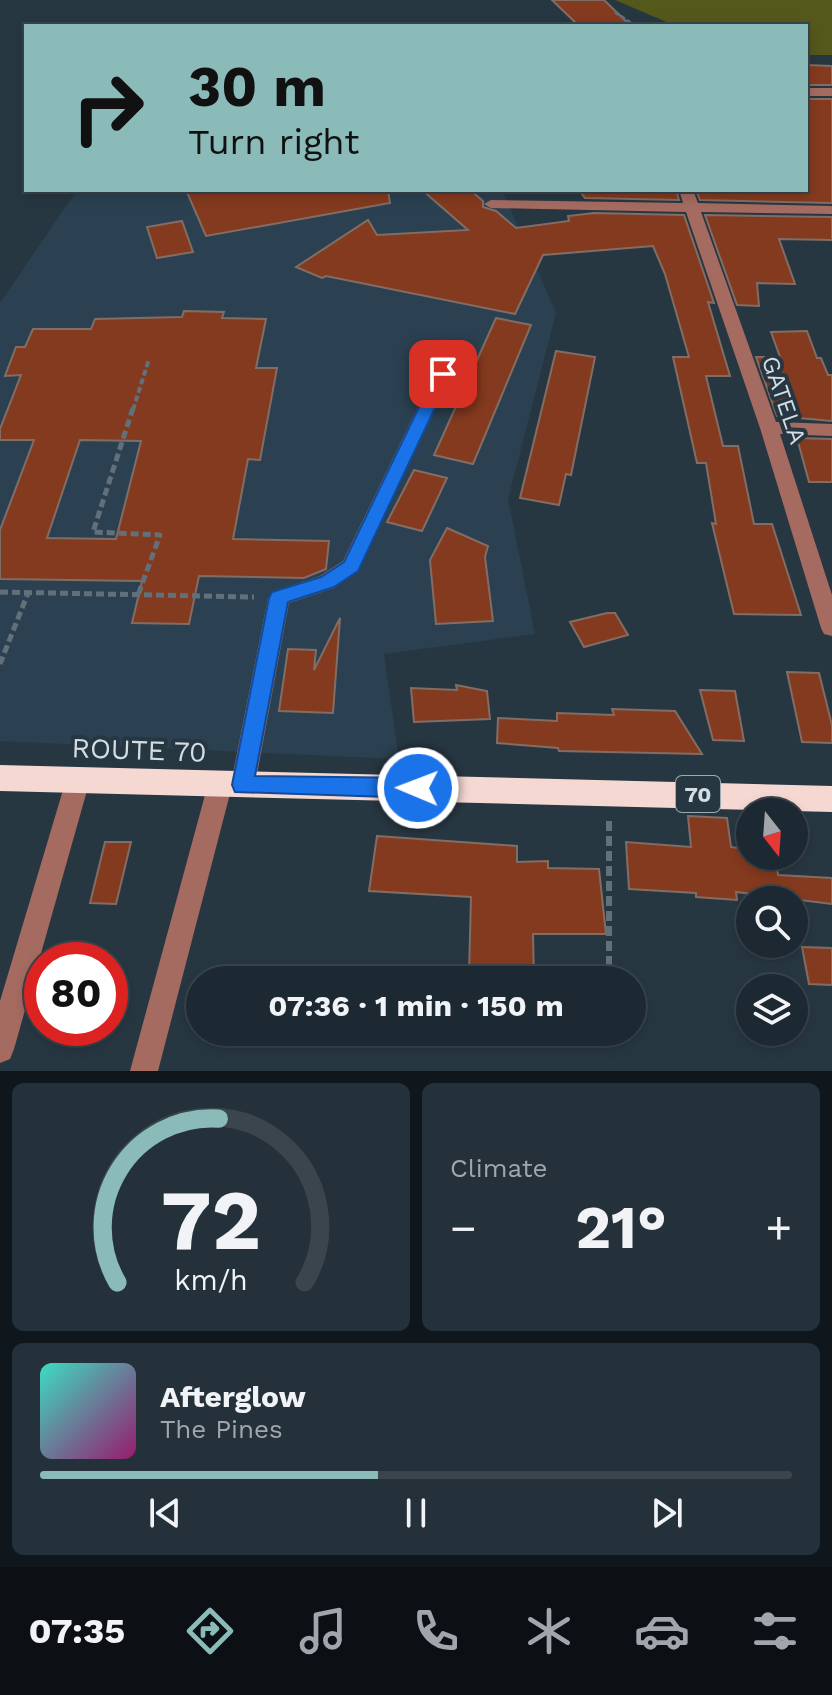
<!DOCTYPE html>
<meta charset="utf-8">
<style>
body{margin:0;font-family:"Work Sans",sans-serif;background:#25313a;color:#f1f3f6;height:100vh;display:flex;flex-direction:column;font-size:30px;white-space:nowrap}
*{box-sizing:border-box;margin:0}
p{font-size:26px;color:#a0a6ac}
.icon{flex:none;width:44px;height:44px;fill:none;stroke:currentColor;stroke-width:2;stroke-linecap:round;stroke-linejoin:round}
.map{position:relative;height:1071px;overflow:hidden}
.panel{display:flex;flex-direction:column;gap:12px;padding:12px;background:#10171c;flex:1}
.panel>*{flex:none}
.top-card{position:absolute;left:24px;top:24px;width:784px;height:168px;border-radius:0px;box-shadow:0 4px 12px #0003,0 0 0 2px #3b454d;background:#8bbbb9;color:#111;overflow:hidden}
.needle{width:52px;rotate:163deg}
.buttons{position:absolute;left:736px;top:798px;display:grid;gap:16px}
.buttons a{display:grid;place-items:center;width:72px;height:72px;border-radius:50%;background:#1d2932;box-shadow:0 4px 12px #0003,0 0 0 2px #3b454d;font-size:40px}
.speed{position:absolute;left:24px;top:942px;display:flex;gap:16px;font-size:40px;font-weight:700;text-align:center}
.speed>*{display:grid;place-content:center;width:104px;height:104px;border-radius:50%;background:#1d2932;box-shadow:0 4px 12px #0003,0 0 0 2px #3b454d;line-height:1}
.speed .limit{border:12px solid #d22;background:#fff;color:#111}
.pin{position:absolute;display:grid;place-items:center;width:68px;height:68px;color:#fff;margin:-34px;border-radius:16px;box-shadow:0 4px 12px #0006}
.me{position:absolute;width:88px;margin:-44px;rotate:271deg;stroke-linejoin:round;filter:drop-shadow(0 0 6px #0008)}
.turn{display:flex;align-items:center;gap:28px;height:168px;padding:0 32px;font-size:36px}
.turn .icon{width:104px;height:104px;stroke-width:2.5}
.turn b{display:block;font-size:56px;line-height:68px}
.big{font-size:60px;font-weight:700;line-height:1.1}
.panel .widget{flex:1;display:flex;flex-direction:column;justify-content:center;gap:12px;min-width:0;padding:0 28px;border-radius:12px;background:#25313a}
.panel .dial{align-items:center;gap:0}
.dial svg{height:208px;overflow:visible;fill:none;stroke:#3b454d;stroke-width:7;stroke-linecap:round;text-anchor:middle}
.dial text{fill:#f1f3f6;stroke:none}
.song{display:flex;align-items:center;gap:24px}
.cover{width:96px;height:96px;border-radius:12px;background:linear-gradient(135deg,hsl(170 70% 55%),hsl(320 70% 35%))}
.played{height:8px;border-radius:4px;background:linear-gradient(90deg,#8bbbb9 45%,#3b454d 45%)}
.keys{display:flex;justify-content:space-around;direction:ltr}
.heat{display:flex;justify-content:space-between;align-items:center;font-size:44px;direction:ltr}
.panel .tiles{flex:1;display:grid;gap:12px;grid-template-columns:1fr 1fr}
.widget:last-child{grid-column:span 2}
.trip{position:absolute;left:186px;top:966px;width:460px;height:80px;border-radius:40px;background:#1d2932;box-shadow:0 4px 12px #0003,0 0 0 2px #3b454d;font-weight:700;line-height:80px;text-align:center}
.tabs{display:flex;height:128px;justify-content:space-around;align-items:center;background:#0c1014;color:#a0a6ac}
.tabs .icon{width:56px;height:56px}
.tabs .on{color:#8bbbb9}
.tabs b{font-size:36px;color:#f1f3f6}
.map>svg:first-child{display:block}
</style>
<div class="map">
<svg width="832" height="1071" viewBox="0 0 832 1071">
<rect width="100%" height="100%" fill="#273742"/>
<!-- built -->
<path fill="#2b4151" d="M 77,190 L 502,190 L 556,313 L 508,499 L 535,634 L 384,654 L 399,759 L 0,741 L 0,303 Z"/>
<!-- green -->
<path fill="#54581b" d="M 615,0 L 832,0 L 832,55 L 806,55 L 806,26 L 676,26 Z"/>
<!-- building -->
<path fill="#843a1e" stroke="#826d65" stroke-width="2" fill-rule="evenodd" d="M 552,0 L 604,0 L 631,26 L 579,26 Z
M 806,65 L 832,66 L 832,85 L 806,85 Z
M 806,99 L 832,99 L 832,203 L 700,200 L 696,190 L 806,190 Z
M 186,190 L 388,190 L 390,203 L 206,236 Z
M 422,190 L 470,190 L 483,201 L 483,207 L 496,211 L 516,228 L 569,221 L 568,216 L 594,213 L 684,215 L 714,303 L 708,302 L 730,376 L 706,376 L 723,446 L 738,446 L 754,524 L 772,524 L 801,615 L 734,614 L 712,523 L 716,524 L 706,463 L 697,463 L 673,357 L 689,357 L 665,274 L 653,246 L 543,255 L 515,314 L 326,276 L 322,278 L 296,267 L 368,220 L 377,235 L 468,230 Z
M 579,190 L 676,190 L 679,200 L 585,198 Z
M 705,215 L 832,217 L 832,240 L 779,239 L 795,284 L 757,283 L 759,306 L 737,305 Z
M 182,221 L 193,252 L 157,258 L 147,227 Z
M 184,311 L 224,312 L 222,318 L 266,319 L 256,368 L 277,368 L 260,460 L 248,459 L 233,539 L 329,541 L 326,569 L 304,578 L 199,576 L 189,624 L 132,623 L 142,581 L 0,579 L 0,530 L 34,440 L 0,440 L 0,429 L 21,375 L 5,376 L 16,347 L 25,347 L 33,329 L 91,329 L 95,319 L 182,317 ZM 80,440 L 141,441 L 116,539 L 47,538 Z
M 496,318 L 531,325 L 473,464 L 434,455 Z
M 807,331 L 817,358 L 821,358 L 828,375 L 832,375 L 832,421 L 777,416 L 756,357 L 780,357 L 771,332 Z
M 556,351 L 595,357 L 571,475 L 566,474 L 559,505 L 520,498 Z
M 797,438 L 832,439 L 832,482 L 809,482 Z
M 414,470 L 447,478 L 422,531 L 387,522 Z
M 447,528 L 488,546 L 485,557 L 493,621 L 436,624 L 430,560 Z
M 607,613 L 615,613 L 628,635 L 584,647 L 570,622 Z
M 340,618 L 333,713 L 279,711 L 288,649 L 316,650 L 314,670 Z
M 787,672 L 819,673 L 832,725 L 832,743 L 802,742 Z
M 456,685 L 487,691 L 490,719 L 414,722 L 411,688 L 457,690 Z
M 700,690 L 735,691 L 744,741 L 713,740 Z
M 612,709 L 675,711 L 702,754 L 559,751 L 558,748 L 497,743 L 498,718 L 557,721 L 557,713 L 614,715 Z
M 688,816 L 727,818 L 731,847 L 750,850 L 750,856 L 776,856 L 778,875 L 832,878 L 832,904 L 736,892 L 737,900 L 696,897 L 696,893 L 629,889 L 626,842 L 691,847 Z
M 377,836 L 517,846 L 517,862 L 548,861 L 548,868 L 599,869 L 606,934 L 533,934 L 534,979 L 469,975 L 471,897 L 369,891 Z
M 105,842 L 131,842 L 116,904 L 90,903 Z
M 802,947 L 832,948 L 832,985 L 809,984 Z"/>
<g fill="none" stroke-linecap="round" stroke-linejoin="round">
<!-- path-far3 -->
<path stroke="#62707a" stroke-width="3" stroke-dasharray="5 2" stroke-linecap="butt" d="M 615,12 L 635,26"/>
<!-- path-far2 -->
<path stroke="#62707a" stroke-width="4" stroke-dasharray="6 3" stroke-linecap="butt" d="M 133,410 L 149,359"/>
<!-- path-far1 -->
<path stroke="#62707a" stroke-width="5" stroke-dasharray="8 4" stroke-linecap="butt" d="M 133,408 L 93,532 L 160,535 L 138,595
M 0,592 L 254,597
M 0,664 L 28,593"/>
<!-- path -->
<path stroke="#62707a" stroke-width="6" stroke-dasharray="10 5" stroke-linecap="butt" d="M 609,821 L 609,980"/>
<!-- minor -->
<path fill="#a56b61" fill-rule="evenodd" d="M 806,88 L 832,88 L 832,96 L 806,96 Z
M 679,190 L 693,190 L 698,203 L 832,206 L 832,214 L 701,212 L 776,422 L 832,424 L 832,436 L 780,434 L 832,595 L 832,636 L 824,634 L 821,628 L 760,428 L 686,212 L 491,208 L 484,204 L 491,200 L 683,203 Z
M 443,369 L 452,374 L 358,571 L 334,588 L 289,603 L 255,785 L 252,793 L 243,796 L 234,793 L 232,786 L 158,1071 L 130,1071 L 208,784 L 211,776 L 220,773 L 229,776 L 231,783 L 268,598 L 272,592 L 320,576 L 343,561 L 434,374 Z
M 78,769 L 87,772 L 90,780 L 14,1049 L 10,1059 L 0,1063 L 0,1001 L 66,780 L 69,772 Z"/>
<!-- highway -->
<path fill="#f6d8d2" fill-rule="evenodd" d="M 0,765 L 832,786 L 832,812 L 0,791 Z"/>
</g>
<!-- route -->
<path fill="#1a73e8" stroke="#114b97" stroke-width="2" d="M 443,369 L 451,374 L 358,571 L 334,587 L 288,602 L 255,776 L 418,778 L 426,781 L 429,788 L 426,795 L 418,798 L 235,792 L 232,785 L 269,598 L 272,592 L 321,577 L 344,562 L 435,374 Z"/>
<g text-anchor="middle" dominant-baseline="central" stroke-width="8" stroke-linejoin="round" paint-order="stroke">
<!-- shield labels -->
<rect fill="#273742" stroke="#9fabb3" stroke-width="2" x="676" y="776" width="44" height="36" rx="6"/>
<g font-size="22" font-weight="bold" fill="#d3dde4">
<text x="698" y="794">70</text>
</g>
<!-- street labels -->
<g font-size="24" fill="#d3dde4" stroke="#273742">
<text transform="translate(784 400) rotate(71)">GATELA</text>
</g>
<!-- near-street labels -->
<g font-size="28" fill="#d3dde4" stroke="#273742">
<text transform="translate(139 750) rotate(2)">ROUTE 70</text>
</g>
</g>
</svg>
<div class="buttons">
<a><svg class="needle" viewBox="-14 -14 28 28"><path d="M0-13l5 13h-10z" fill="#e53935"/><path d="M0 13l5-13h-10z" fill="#a0a6ac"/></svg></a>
<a><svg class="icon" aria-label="search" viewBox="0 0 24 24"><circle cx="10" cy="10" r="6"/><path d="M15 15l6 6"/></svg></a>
<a><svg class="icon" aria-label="layers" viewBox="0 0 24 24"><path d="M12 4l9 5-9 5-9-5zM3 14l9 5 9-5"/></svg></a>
</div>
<div class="speed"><div class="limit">80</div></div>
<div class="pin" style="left:443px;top:374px;background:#d93025"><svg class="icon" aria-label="arrive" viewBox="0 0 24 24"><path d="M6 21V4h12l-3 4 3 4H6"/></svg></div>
<svg class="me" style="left:418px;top:788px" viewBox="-20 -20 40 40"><circle r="17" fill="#1a73e8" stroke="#fff" stroke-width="3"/><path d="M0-11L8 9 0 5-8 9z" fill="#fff"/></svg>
<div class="trip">07:36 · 1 min · 150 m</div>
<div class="top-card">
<div class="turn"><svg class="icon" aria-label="right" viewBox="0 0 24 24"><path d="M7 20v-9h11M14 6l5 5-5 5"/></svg><div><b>30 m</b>Turn right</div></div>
</div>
</div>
<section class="panel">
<div class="tiles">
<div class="widget dial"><svg viewBox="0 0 100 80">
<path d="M14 69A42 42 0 1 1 86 69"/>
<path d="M14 69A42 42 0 0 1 53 6" stroke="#8bbbb9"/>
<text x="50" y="56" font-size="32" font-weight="700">72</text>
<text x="50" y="72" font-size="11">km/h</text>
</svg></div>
<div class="widget"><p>Climate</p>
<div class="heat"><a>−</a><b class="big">21°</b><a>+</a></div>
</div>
<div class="widget">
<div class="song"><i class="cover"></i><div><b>Afterglow</b><p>The Pines</p></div></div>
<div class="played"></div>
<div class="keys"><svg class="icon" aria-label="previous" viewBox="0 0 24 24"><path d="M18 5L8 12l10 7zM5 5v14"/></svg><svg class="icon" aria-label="pause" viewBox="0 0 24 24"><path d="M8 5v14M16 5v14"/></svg><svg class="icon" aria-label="next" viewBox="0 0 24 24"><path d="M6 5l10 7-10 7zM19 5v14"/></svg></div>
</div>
</div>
</section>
<nav class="tabs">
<b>07:35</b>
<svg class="icon on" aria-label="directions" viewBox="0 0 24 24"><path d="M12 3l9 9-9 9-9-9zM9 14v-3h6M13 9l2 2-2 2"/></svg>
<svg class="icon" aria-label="music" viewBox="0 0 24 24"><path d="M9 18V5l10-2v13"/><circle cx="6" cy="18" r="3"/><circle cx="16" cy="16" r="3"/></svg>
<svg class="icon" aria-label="phone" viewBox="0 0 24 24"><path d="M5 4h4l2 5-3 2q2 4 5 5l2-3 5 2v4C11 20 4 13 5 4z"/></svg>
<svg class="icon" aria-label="climate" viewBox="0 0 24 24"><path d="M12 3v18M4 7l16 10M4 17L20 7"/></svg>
<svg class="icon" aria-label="car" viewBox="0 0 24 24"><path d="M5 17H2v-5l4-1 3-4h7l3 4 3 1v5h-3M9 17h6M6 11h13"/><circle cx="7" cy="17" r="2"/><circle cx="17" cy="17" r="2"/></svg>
<svg class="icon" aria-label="filters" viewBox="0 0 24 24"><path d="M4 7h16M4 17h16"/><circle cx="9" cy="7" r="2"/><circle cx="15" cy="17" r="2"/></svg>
</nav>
